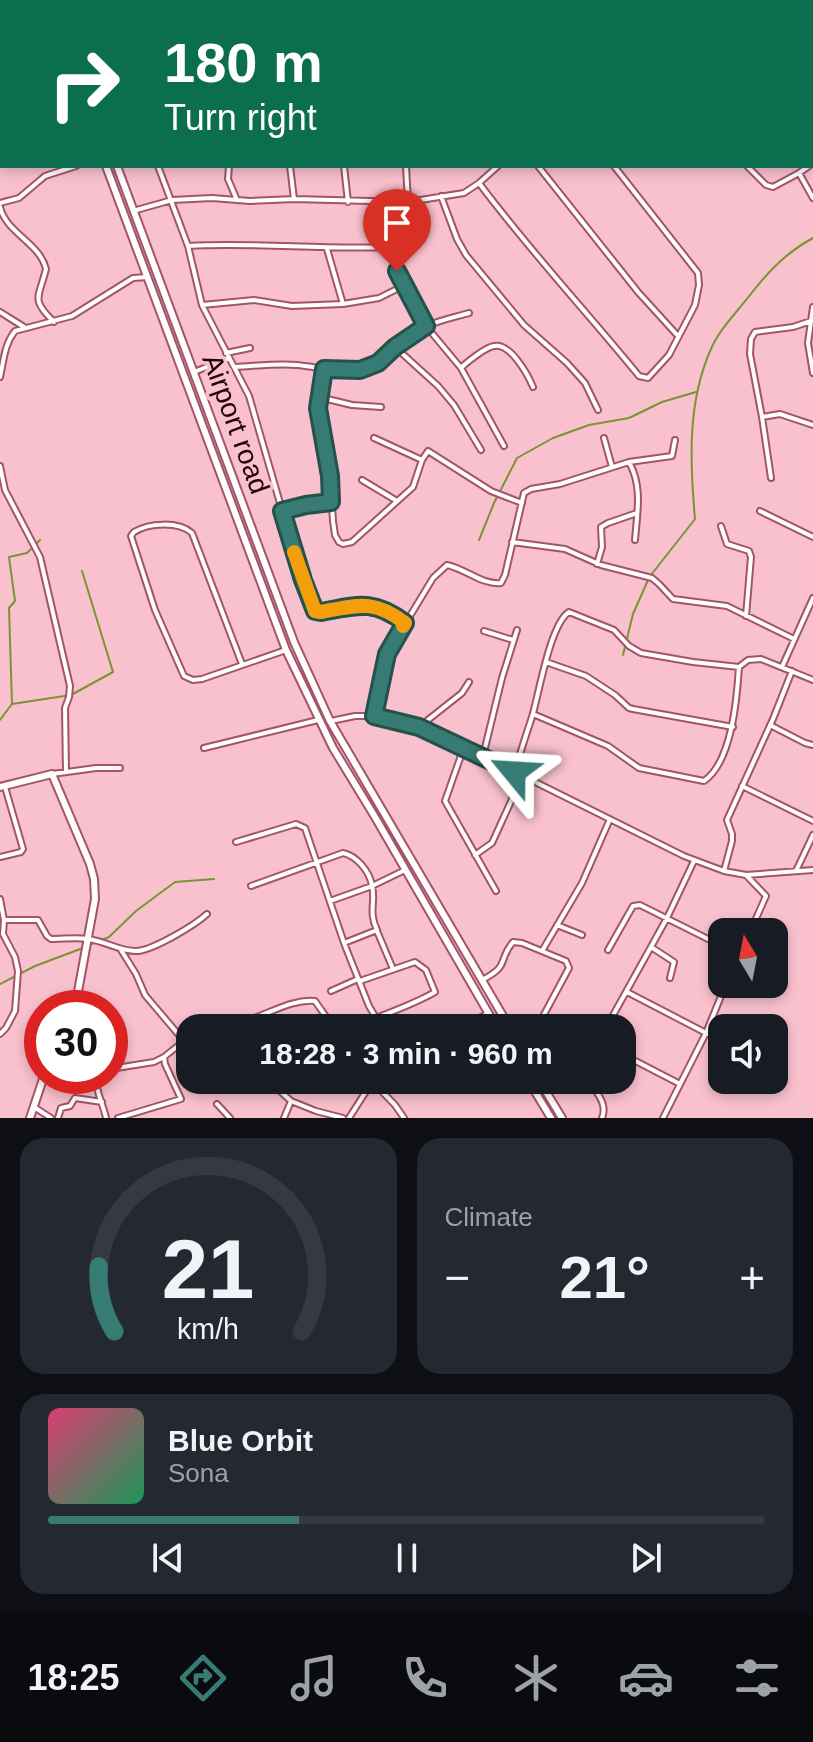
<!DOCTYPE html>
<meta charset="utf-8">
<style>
body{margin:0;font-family:Arial,sans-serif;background:#242831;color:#f1f3f6;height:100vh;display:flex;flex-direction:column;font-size:30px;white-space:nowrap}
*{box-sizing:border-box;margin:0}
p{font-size:26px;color:#9ea1a6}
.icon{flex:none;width:44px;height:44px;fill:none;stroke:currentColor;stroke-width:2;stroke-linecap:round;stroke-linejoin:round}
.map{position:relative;height:1118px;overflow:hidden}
.drawer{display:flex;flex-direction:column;gap:20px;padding:20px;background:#0d0f14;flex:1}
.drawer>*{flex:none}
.guide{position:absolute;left:0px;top:0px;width:814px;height:168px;box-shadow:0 4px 12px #0003;background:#0b6e4f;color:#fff;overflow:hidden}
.needle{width:52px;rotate:350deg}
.fabs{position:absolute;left:708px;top:918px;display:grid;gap:16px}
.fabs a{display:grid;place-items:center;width:80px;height:80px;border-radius:16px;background:#171b24;box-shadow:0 4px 12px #0003;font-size:40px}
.speed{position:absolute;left:24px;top:990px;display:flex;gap:16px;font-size:40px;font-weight:700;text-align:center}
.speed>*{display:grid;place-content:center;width:104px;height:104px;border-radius:50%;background:#171b24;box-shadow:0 4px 12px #0003;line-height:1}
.speed .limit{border:12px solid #d22;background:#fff;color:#111}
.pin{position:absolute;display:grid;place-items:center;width:68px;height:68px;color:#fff;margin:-82px -34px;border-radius:50% 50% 50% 0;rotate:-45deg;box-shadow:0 0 8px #0007}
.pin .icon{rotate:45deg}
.me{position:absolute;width:88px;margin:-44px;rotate:297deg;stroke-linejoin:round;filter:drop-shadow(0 0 6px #0008)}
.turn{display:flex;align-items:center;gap:28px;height:168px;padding:0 32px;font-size:36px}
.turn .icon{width:104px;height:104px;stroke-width:2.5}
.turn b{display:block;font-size:56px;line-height:68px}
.big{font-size:60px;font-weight:600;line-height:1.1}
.drawer .widget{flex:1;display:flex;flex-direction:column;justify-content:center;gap:12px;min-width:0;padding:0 28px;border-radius:24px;background:#242831}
.drawer .dial{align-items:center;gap:0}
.dial svg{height:208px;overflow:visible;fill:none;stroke:#363941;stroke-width:7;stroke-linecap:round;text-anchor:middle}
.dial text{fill:#f1f3f6;stroke:none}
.song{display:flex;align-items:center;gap:24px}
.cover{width:96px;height:96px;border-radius:12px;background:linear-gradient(135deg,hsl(340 70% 55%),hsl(150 70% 35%))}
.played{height:8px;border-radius:4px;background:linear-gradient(90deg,#367c74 35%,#363941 35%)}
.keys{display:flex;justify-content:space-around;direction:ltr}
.heat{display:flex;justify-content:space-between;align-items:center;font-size:44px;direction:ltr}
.drawer .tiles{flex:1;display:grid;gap:20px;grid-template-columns:1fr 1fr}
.widget:last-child{grid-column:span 2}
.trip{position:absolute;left:176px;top:1014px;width:460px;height:80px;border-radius:24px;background:#171b24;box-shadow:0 4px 12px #0003;font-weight:600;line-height:80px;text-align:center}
.menu{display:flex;height:128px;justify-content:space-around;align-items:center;background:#090b0e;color:#9ea1a6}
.menu .icon{width:56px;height:56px}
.menu .active{color:#367c74}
.menu b{font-size:36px;color:#f1f3f6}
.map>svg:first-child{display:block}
</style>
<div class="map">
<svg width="813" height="1118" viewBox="0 0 813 1118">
<rect width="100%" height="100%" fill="#f9c1cd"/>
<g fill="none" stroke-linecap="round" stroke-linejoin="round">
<!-- stream -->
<path stroke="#789532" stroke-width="2" d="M 479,540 L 494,503 L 517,458 L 553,438 L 589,425 L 629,418 L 662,402 L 696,392
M 651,575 L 695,519 C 690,463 687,402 711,349 C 718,332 734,315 746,300 C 765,275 785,253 813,238
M 623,655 L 633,614 L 648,580
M 12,704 L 9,608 L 15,601 L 9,557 L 27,553 L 40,540
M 0,720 L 12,704 L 71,695 L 113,672 L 82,571
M 89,945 L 109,937 L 136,911 L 175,882 L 214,879
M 0,984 L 35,966 L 83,948"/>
<defs>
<path id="minor" d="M 87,0 L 87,2
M 129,0 L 129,2
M 192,0 L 195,2
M 262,0 L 264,2
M 348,0 L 348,2
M 394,0 L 394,2
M 452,0 L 452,2
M 554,0 L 555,2
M 795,2 L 797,0
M 812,57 L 813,59
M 812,114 L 813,114
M 812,122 L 813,125
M 0,125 L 2,124
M 812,164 L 813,163
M 158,166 L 188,246 L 202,305 L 249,396 L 295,555 L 313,609 L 318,612 L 321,612 C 358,605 373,599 405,623
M 229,166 L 228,179 L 237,200
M 290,166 L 294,199
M 344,166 L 348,202
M 406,166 L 408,202
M 538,166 L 638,292 L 678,336
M 747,166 L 766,185 L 773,187 L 799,173 L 809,166
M 799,173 L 813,198
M 479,183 C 529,250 586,311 639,376 L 648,378 L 669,355 L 695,305 L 699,285 L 698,273 L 614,166
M 441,196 L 457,239 L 466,255 L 524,325 L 567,363 L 585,383 L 598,410
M 0,203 L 19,198 L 45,176 L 76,166
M 386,203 L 388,247 L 403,286 L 426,326 L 461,368 L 504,446
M 0,207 C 6,233 40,243 46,269 C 39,298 30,299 54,322
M 133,211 L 172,200 L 212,198 L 250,201 L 294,199 L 408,202 L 464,193 L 479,183 L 498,166
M 188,246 C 255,242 322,250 388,247
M 327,249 L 343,304
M 202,305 L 254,300 L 292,306 L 343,304 L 379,298 L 403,286
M 813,307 L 808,343 L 813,373
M 0,312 L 24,327
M 395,347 L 438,386 L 454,405 L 481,450
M 226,353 L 250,348
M 235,367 C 256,366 277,363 297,365 C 317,367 340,373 360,370 C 382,366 405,336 427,326 C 440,320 456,317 469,313
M 461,368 C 467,362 486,347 494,346 C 510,342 528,375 533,387
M 324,369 L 318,408 L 330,476 L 333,521 L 335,535 L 339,542 L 343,544 L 352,542 L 413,487 L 422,460 L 428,451 L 491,491 L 522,503
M 194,372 L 229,358
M 0,377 C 4,360 4,345 15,331 L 72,316 L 133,278 L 147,277
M 319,397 L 352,405 L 381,407
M 762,417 L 780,414 L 813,425
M 374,438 L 422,460
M 604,438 L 612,467
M 629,462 C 643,487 637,513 635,540
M 0,466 L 5,490 L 40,557 L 70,686 L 69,697 L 65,708 L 66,772
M 771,478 L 762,417 L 750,354 L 751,339 L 755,332 L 793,327 L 811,321
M 362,480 L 397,501
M 282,511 L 331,502
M 760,511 L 813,537
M 721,526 L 727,544 L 749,551 L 751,557 L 746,616
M 512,542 L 565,549 L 601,565 L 652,578 L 659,584 L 673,599 L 727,606 L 794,639
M 597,564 L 602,547 L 601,527 L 608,523 L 637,513
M 484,631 L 513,640
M 546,662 L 586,676 L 615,695 L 629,708 L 633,709 L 733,727
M 242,664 L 192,533 C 178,521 149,523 134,532 L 131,536 L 155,610 L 184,676 L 193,680 L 202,679 L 286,650
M 782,667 L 813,598
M 533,714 L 608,746 L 639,768 L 704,781 C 732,762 737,698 739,667
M 374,716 L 387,654 L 433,578 L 447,565 C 466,569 482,585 501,583 L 505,575 L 524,493 L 531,489 L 560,484 L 629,462 L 672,456 L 675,440
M 331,721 L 355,716 L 374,716 L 419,727 L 483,756 L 684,856 L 724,871 L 746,875 L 813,870
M 770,725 L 805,743 L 813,745
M 419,727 L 462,693 L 469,682
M 464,747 L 445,801 L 496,891
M 204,748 L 318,720
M 483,756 L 502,678 L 517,630
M 515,771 C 520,753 526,735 532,717 C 539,694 550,624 569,612 L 614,630 L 629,646 L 641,653 L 693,662 L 739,667 L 748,660 L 761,659 L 813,680
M 52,774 L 96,768 L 120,768
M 742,786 L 813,821
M 236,842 L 296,824 L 305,828 L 344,943 L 369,1006 L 376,1018 C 396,1010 416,1003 435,992 L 426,970 L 415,962 L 360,981
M 475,855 L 492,843 L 523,775
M 0,857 L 21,852 L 23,849 L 5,787
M 724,871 L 732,841 L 732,834 L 727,820 L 773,719 L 792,671
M 796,871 L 813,835
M 746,875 L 766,896 L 750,932
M 251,886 L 343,853 C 357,856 369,871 372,885 C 376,903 368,911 377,930 L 344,943
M 0,899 L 4,920 L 3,934 L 15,957 L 18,971 L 15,1011 L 6,1028 L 0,1034
M 330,901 L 372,886 L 405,870
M 4,920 L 38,920 L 47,936 L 51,939 C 63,939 76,937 88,939 C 105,941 119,951 136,951 C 152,951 195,925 207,914
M 557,925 L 582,935
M 377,931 L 393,969
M 651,947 L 674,962 L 670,978
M 121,950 L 136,974 L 145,995 L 184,1041 L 190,1045
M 608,950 L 633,906 L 640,905 L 722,946
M 542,951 L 582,883 L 610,819
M 482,980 C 511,965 497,961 513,942 L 522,943 L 566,961 L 569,968 L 540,1022
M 331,991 L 358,979
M 627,992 L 706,1033 L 722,1038
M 217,1028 C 229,1024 242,1023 254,1018 C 274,1011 294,999 315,1001 L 334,1028
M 353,1028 L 372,1019 L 374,1016
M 459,1028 L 489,1013
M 522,1028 L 531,1023 L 540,1022 L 545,1028
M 606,1028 L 667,918 L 694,861
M 622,1054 L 680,1084
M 110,1069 L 154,1062 L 164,1057
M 96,1076 C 95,1091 103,1103 106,1118
M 268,1080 L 291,1101 L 316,1111 L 343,1118
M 371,1080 L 395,1105 L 404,1118
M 589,1080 C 596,1093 608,1103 602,1118
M 217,1104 L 230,1118
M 34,1107 L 51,1118
M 58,1118 L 61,1108 L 70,1106 L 75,1098 L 102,1102
M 118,1118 L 181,1099 L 165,1064 L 164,1057 L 184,1041 L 190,1039
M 284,1118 L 291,1101
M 349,1118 L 372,1082
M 663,1118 L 706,1033 L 726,984"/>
<path id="secondary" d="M 47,0 L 48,2
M 57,0 L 58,2
M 106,166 L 286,650 L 333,748 L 375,817 L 497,1028
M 117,166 L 294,642 L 330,721 L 510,1028
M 0,787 L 52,774 L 90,864 L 94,879 L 95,899 L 75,1008
M 528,1080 L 551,1118
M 539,1080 L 562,1118
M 30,1118 L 44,1076"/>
</defs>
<!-- minor casing -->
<use href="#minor" stroke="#a55369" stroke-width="8"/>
<!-- secondary casing -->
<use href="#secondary" stroke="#a55369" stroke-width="10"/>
<!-- minor -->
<use href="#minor" stroke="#fff" stroke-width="4"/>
<!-- secondary -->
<use href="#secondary" stroke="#fff" stroke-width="6"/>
</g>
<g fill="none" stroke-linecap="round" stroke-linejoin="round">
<defs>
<path id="route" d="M 397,271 L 426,326 L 395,347 L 378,363 L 360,370 L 324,369 L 318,408 L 330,476 L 331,502 L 306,505 L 282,511 L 303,580 L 315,611 L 321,612 C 358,605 374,599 405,623 L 387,654 L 374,716 L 419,727 L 514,772"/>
</defs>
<!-- route casing -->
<use href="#route" stroke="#23514b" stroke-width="20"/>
<!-- route -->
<use href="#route" stroke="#367c74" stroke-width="14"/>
<!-- slow -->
<path stroke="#f59e0b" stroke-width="14" d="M 294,552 L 315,611 L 321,612 C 358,605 374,599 405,623 L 403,626"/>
</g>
<g text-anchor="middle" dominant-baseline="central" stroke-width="7" stroke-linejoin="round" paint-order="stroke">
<!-- street labels -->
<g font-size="28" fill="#20030c" stroke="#f9c1cd">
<text transform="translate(236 424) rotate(70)">Airport road</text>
</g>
</g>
</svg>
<div class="fabs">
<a><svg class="needle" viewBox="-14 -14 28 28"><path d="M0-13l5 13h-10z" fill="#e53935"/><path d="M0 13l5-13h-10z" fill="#9ea1a6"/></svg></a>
<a><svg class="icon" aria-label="sound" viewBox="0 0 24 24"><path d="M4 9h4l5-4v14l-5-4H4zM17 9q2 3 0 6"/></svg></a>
</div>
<div class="speed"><div class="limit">30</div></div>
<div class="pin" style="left:397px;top:271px;background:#d93025"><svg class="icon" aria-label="arrive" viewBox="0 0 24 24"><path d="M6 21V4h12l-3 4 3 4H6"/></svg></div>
<svg class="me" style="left:514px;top:772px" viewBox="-20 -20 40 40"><path d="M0-17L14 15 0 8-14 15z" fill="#367c74" stroke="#fff" stroke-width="4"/></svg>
<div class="trip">18:28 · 3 min · 960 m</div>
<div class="guide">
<div class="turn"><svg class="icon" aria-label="right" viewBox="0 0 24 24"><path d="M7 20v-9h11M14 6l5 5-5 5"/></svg><div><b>180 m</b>Turn right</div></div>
</div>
</div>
<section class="drawer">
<div class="tiles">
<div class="widget dial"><svg viewBox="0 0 100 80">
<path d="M14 69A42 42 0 1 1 86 69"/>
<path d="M14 69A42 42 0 0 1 8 44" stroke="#367c74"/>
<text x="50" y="56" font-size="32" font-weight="700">21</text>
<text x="50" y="72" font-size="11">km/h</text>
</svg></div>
<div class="widget"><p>Climate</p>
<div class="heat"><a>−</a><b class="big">21°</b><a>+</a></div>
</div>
<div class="widget">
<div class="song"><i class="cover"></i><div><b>Blue Orbit</b><p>Sona</p></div></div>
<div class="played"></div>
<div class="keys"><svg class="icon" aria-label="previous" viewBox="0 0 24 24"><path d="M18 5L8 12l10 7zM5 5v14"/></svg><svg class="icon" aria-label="pause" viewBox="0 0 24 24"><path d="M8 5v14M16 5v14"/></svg><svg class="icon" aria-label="next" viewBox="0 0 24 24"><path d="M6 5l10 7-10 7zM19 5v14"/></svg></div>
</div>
</div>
</section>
<nav class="menu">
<b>18:25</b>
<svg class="icon active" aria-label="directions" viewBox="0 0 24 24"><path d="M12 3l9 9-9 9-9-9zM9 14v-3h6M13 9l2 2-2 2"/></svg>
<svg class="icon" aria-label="music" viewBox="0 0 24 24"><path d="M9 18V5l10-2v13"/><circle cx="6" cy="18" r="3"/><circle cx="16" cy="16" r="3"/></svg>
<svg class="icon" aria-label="phone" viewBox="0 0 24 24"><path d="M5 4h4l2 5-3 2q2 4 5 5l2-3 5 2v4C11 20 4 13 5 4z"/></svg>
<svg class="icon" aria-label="climate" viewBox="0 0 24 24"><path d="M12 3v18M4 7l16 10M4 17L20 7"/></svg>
<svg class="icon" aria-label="car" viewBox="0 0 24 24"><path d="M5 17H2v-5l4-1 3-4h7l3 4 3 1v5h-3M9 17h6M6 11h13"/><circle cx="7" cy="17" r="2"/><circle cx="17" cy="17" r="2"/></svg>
<svg class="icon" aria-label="filters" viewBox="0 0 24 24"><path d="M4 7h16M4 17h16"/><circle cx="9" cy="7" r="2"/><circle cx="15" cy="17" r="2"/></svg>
</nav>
